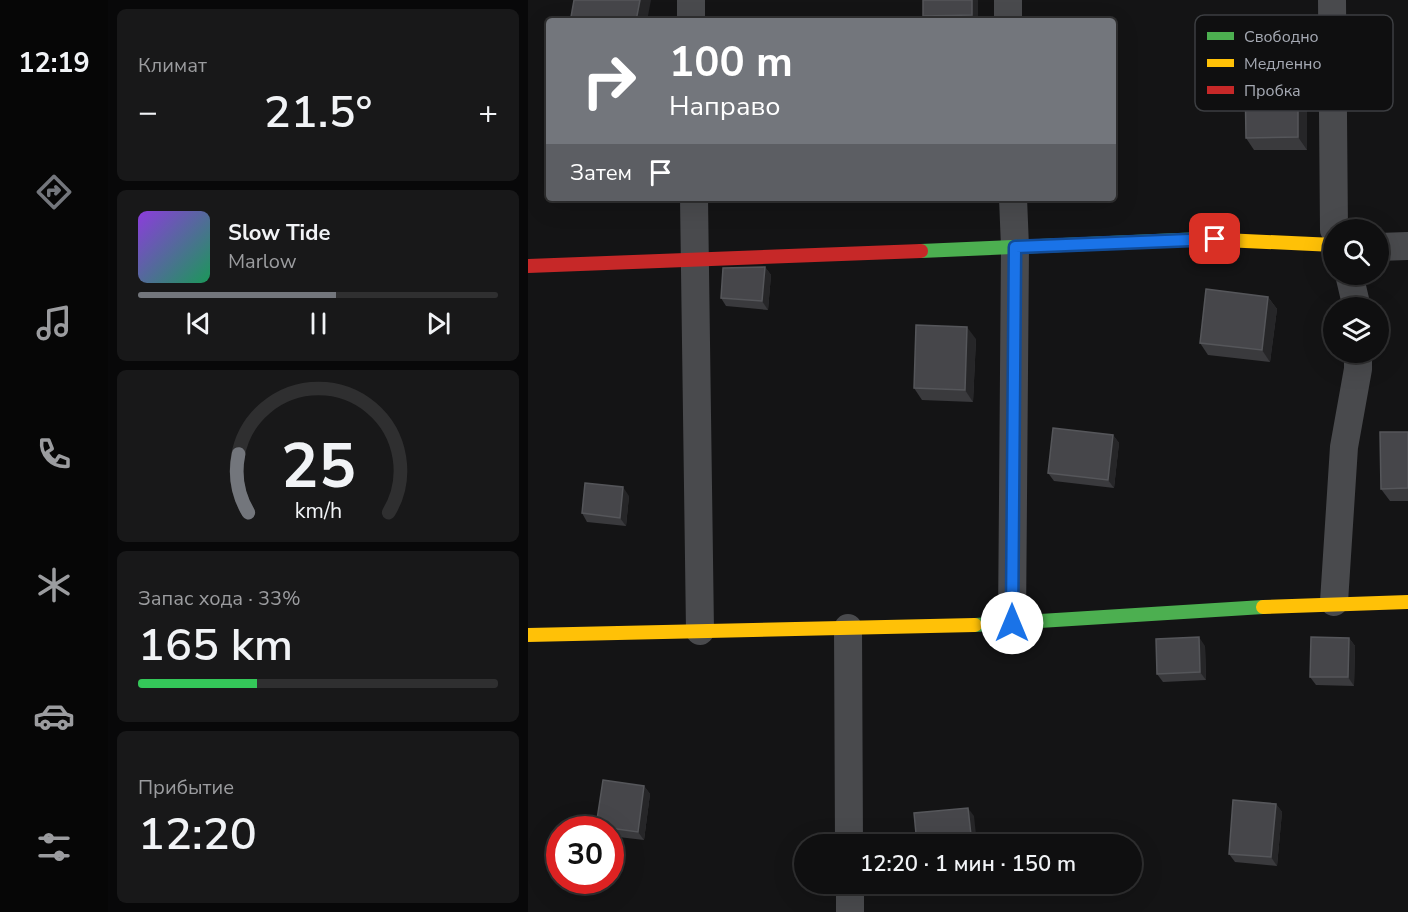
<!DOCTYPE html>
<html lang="ru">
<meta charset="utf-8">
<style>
body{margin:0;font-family:"Nunito Sans",sans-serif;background:#181819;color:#f1f3f6;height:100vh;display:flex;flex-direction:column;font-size:22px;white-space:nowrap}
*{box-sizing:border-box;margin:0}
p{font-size:20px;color:#9b9c9f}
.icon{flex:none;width:33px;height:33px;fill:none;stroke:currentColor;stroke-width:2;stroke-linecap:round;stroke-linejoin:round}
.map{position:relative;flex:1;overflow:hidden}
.side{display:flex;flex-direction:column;gap:9px;padding:9px;background:#080809;width:420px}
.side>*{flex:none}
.hud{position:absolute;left:18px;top:18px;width:570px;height:183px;border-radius:6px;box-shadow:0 6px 24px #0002,0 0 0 2px #2f2f30;background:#73767c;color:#fff;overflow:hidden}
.buttons{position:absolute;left:795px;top:219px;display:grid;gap:12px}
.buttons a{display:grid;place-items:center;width:66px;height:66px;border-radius:50%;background:#0f0f10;box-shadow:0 6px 24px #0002,0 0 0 2px #2f2f30;font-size:30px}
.speed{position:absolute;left:18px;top:816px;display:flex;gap:12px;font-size:30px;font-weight:700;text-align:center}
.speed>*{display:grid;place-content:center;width:78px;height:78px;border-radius:50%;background:#0f0f10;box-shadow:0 6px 24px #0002,0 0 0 2px #2f2f30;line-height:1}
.speed .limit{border:9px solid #d22;background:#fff;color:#111}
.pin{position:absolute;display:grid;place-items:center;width:51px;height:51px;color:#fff;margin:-26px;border-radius:12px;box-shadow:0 3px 9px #0006}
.me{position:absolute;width:66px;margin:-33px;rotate:0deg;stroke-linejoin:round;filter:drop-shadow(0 0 4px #0008)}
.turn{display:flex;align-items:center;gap:21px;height:126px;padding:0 24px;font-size:27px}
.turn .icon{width:78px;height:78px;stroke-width:2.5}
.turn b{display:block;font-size:42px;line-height:51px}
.then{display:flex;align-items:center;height:57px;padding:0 24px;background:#0003;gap:12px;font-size:22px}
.big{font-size:45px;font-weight:600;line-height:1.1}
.side .card{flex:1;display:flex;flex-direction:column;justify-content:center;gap:9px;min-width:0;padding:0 21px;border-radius:9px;background:#181819}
.side .dial{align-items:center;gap:0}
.dial svg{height:156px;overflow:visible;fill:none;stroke:#2f2f30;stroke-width:7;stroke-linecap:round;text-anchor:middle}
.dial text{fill:#f1f3f6;stroke:none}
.song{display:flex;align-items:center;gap:18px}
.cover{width:72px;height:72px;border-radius:9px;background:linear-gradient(135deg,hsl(270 70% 55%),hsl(150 70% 35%))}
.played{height:6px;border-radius:3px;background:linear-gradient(90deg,#73767c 55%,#2f2f30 55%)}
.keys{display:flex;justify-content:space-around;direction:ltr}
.heat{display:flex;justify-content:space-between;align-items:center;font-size:33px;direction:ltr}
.charge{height:9px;border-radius:4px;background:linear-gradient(90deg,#34c759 33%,#2f2f30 0)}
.trip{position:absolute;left:266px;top:834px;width:348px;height:60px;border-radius:30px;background:#0f0f10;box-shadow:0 6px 24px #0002,0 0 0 2px #2f2f30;font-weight:600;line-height:60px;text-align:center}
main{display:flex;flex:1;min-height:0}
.menu{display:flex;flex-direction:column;width:108px;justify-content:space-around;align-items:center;background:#060606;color:#9b9c9f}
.menu .icon{width:42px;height:42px}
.menu .selected{color:#73767c}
.menu b{font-size:27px;color:#f1f3f6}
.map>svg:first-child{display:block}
</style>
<main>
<nav class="menu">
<b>12:19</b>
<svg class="icon selected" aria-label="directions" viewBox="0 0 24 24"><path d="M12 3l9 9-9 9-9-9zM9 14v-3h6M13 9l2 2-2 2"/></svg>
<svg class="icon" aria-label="music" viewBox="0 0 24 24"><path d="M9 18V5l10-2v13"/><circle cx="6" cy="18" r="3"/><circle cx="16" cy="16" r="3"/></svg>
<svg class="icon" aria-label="phone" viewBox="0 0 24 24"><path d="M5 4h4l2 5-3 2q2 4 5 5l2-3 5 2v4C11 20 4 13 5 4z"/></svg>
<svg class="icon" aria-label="climate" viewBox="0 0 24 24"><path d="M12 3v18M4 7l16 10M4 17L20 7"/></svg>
<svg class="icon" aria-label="car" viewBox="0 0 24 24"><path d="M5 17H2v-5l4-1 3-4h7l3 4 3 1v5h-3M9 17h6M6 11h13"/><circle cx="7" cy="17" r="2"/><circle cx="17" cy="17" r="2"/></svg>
<svg class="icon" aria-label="filters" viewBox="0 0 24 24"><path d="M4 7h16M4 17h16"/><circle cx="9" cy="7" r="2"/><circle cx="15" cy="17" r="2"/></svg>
</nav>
<section class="side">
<div class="card"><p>Климат</p>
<div class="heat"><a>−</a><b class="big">21.5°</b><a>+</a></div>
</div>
<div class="card">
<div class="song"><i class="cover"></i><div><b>Slow Tide</b><p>Marlow</p></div></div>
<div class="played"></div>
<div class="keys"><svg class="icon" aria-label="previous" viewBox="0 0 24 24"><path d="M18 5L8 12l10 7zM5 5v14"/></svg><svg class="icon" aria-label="pause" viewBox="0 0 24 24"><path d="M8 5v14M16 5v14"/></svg><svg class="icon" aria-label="next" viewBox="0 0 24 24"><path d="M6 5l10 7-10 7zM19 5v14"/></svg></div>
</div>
<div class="card dial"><svg viewBox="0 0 100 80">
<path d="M14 69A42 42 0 1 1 86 69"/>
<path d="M14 69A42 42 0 0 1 9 39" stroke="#73767c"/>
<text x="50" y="56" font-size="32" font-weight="700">25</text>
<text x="50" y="72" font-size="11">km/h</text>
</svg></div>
<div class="card"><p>Запас хода · 33%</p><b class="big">165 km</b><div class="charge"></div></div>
<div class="card"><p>Прибытие</p><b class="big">12:20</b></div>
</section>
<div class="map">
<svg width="880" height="912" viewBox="0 0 880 912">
<rect width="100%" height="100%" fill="#141415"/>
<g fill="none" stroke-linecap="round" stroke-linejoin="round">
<!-- street -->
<path stroke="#494a4d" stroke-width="28" d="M 163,0 L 163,21
M 480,0 L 480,21
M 804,0 L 806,230
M 166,198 L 172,631
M 850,247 L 880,246
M 821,274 L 829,308
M 806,602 L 816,447 L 830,369 L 830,352
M 484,623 L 487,247 L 485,198
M 320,628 L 321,844
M 322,884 L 322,912"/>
<!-- fast -->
<path stroke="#4caf50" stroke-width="14" d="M 393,251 L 674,239
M 447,625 L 735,607"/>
<!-- slow -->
<path stroke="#ffc107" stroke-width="14" d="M 674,239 L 806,245
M 735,607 L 880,602
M 0,635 L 447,625"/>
<!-- jam -->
<path stroke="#c62828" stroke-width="14" d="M 0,266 L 393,251"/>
</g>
<!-- wall -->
<path fill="#3a3a3d" d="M 450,0 L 450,21 L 399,21 L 395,16 Z
M 43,17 L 119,21 L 46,21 Z
M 770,76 L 779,88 L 779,150 L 726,150 L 718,138 Z
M 394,198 L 452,198 L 452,202 L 398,203 Z
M 237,267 L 243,275 L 240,310 L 198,306 L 193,298 Z
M 740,297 L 749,309 L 742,362 L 680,355 L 672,343 Z
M 448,339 L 445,402 L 394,400 L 386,388 Z
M 880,432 L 880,501 L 862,501 L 853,489 Z
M 585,435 L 591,443 L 586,488 L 526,481 L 520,473 Z
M 101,496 L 98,526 L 59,522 L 54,513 Z
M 821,638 L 827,646 L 826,686 L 788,685 L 782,677 Z
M 677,646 L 678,680 L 635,682 L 629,674 Z
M 116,786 L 122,794 L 116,840 L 82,836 L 82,830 L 71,830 L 68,826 Z
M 748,804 L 754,812 L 749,866 L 707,862 L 701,854 Z"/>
<!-- shaded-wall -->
<path fill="#262628" d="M 112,0 L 123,0 L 119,21 L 108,21 Z
M 444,0 L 450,0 L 450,21 L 449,21 L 444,15 Z
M 770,76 L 779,88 L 779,150 L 770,137 Z
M 237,267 L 243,275 L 240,310 L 234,301 Z
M 740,297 L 749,309 L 742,362 L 734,350 Z
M 439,327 L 448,339 L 445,402 L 437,390 Z
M 585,435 L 591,443 L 586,488 L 580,480 Z
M 95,487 L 101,496 L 98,526 L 92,518 Z
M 671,637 L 677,646 L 678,680 L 672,672 Z
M 821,638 L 827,646 L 826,686 L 820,677 Z
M 116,786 L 122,794 L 116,840 L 110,832 Z
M 748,804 L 754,812 L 749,866 L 743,857 Z
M 440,808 L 446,816 L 449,844 L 444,844 Z"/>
<!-- building -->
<path fill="#46464a" stroke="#55565a" stroke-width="1.5" d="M 46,0 L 112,0 L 108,21 L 65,21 L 43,17 Z
M 395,0 L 444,0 L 444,15 L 395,16 Z
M 717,76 L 770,76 L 770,137 L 718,138 Z
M 237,267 L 234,301 L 193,298 L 195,268 Z
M 678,289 L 740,297 L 734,350 L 672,343 Z
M 388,325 L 439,327 L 437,390 L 386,388 Z
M 525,428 L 585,435 L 580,480 L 520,473 Z
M 852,432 L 880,432 L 880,488 L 853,489 Z
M 57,483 L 95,487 L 92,518 L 54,513 Z
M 671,637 L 672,672 L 629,674 L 628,639 Z
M 783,637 L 821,638 L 820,677 L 782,677 Z
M 75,780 L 116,786 L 110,832 L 68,826 Z
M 705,800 L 748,804 L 743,857 L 701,854 Z
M 440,808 L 444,844 L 389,844 L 386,813 Z"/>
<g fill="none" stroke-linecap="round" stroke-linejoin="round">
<defs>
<path id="route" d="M 484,623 L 487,247 L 687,239"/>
</defs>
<!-- route casing -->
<use href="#route" stroke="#114b97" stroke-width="15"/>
<!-- route -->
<use href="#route" stroke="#1a73e8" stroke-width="10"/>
</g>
<!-- legend -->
<rect x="667" y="15" width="198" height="96" rx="9" fill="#0f0f10" stroke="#3c3e41" stroke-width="1.5"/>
<rect x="679" y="32" width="27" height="8" fill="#4caf50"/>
<rect x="679" y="59" width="27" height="8" fill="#ffc107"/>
<rect x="679" y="86" width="27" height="8" fill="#c62828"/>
<g font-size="16" fill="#a6aab4">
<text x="716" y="42">Свободно</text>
<text x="716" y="69">Медленно</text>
<text x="716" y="96">Пробка</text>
</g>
</svg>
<div class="buttons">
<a><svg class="icon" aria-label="search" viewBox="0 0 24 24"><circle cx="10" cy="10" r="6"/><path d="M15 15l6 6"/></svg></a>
<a><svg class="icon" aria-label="layers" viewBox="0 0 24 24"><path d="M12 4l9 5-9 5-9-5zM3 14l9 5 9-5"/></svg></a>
</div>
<div class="speed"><div class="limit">30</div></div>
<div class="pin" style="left:687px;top:239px;background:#d93025"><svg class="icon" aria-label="arrive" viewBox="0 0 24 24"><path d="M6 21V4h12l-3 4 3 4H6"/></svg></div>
<svg class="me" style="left:484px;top:623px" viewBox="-20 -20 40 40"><circle r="19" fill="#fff"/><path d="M0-13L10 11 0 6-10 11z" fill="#1a73e8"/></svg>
<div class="trip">12:20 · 1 мин · 150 m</div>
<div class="hud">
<div class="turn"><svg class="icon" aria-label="right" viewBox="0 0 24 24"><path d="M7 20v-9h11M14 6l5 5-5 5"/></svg><div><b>100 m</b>Направо</div></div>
<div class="then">Затем<svg class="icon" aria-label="arrive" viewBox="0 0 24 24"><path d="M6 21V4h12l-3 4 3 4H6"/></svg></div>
</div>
</div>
</main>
